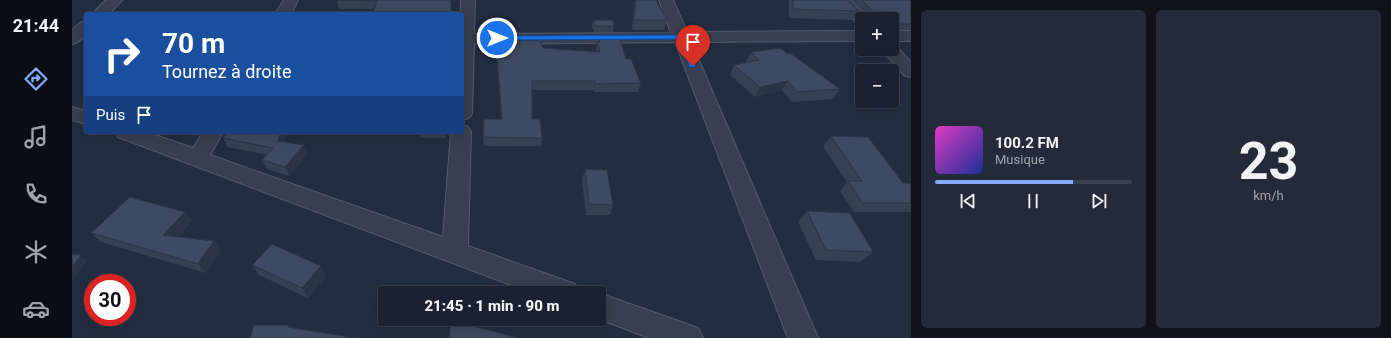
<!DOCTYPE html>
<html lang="fr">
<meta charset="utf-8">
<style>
body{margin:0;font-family:Roboto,sans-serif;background:#232a39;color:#f1f3f6;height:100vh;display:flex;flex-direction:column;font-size:15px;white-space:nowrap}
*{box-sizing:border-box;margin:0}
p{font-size:13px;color:#9fa4ab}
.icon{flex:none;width:22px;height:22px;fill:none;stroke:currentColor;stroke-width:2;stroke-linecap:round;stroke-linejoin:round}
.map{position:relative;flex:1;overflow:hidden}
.drawer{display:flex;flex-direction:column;gap:10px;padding:10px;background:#0e131b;width:480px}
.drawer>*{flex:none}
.guide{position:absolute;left:12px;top:12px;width:380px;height:122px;border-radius:4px;box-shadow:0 4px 16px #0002,0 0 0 1px #383f4d;background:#1a4fa0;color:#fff;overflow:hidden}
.fabs{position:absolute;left:783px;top:12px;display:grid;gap:8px}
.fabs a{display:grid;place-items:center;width:44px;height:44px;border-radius:4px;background:#1a2231;box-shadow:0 4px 16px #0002,0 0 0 1px #383f4d;font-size:20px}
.speed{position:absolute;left:12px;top:274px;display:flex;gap:8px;font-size:20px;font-weight:700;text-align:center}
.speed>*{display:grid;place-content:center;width:52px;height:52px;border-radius:50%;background:#1a2231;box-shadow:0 4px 16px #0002,0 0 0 1px #383f4d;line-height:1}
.speed .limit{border:6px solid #d22;background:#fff;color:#111}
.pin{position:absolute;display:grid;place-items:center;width:34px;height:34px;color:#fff;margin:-41px -17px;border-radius:50% 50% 50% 0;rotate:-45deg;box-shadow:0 0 4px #0007}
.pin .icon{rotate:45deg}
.me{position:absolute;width:44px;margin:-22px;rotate:90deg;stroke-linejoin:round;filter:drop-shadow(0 0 3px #0008)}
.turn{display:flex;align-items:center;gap:14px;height:84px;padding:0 12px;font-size:18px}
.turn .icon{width:52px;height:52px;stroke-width:2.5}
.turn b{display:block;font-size:28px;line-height:34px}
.then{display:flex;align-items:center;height:38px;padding:0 12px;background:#0003;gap:8px;font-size:15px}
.drawer .card{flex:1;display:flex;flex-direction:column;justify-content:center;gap:6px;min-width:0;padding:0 14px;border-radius:6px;background:#232a39}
.drawer .dial{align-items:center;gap:0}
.dial b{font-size:52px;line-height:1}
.song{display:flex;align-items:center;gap:12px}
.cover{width:48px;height:48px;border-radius:6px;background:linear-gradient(135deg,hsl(310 70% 55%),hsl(230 70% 35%))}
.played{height:4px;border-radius:2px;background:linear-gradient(90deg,#84abff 70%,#383f4d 70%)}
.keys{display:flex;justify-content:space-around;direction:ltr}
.drawer .tiles{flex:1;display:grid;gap:10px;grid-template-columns:repeat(2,1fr)}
.trip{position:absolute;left:306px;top:286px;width:228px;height:40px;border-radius:4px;background:#1a2231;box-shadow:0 4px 16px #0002,0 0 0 1px #383f4d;font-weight:800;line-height:40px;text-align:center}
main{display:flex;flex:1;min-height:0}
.dock{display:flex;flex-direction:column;width:72px;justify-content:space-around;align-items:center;background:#0a0e14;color:#9fa4ab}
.dock .icon{width:28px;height:28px}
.dock .current{color:#84abff}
.dock b{font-size:18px;color:#f1f3f6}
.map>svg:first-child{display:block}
</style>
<main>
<nav class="dock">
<b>21:44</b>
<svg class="icon current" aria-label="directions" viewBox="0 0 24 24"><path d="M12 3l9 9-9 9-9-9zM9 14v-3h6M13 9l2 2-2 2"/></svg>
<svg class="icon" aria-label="music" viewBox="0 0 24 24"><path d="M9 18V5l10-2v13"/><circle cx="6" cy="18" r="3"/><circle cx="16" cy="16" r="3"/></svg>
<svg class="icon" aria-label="phone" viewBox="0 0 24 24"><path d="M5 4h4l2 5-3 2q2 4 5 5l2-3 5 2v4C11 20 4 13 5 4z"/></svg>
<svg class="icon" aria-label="climate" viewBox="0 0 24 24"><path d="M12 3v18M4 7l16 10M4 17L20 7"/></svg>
<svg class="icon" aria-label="car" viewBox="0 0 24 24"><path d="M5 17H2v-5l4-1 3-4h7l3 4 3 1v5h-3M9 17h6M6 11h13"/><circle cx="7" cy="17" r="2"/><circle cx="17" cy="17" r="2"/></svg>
</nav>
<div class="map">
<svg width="839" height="338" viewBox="0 0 839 338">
<rect width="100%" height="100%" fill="#222d41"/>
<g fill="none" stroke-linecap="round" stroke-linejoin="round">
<defs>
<path id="minor" d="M 34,0 L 50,0 L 37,14 L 20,14 Z
M 212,0 L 226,0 L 219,14 L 203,14 Z
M 389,0 L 403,0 L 402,34 L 599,33 L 587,0 L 601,0 L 615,32 L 790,31 L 790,41 L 619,42 L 746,338 L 716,338 L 603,42 L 402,44 L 400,114 L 397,118 L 390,120 Z
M 764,0 L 779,0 L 797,19 L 790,19 L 790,25 L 785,23 Z
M 14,21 L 14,35 L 6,42 L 0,44 L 0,30 L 8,23 Z
M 820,31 L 839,31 L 839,41 L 820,41 Z
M 820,45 L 823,45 L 839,62 L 839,77 L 833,76 L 809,49 L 820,49 Z
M 0,107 L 14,111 L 14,124 L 0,120 Z
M 390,125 L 396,127 L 399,132 L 396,246 L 503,284 L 507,293 L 460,293 L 46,137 L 43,132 L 74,132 L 121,148 L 131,132 L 151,132 L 138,155 L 371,237 L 379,132 L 390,132 Z
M 527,293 L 626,328 L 631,338 L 577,338 L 527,319 Z"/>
</defs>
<!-- minor casing -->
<use href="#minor" stroke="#525a6b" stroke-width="2"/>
<!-- minor -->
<use href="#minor" fill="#373f50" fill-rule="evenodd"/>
</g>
<!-- wall -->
<path fill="#354053" d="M 265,0 L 379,0 L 379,14 L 303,9 L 267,9 Z
M 563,0 L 584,0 L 595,20 L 592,30 L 560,30 L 562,4 Z
M 718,0 L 775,0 L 786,11 L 780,20 L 717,18 L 717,1 Z
M 782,0 L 839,0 L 839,30 L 820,30 L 820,19 L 798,19 L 798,18 L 782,1 Z
M 521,20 L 542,26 L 541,32 L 522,32 L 520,26 Z
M 526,36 L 554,59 L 569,83 L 566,92 L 522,92 L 521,90 L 460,90 L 460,119 L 470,138 L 469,146 L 412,146 L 411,137 L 429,119 L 424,49 L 424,40 L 471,48 L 524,52 L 524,50 Z
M 679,52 L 716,54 L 768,89 L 761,99 L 720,102 L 710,90 L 683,97 L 658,75 L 662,65 L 675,62 L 674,62 Z
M 156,132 L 213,132 L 212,141 L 236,154 L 217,176 L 195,169 L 190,160 L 195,155 L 156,147 L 151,138 Z
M 348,132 L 374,132 L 374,138 L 348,138 Z
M 759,136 L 831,183 L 839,183 L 839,212 L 782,212 L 768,191 L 775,182 L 751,146 Z
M 513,169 L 541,205 L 538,215 L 514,215 L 510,180 Z
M 735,211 L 801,252 L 789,262 L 744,260 L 726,222 Z
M 113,212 L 120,221 L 106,237 L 142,241 L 149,251 L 134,273 L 29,242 L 19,233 Z
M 180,265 L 254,276 L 236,298 L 187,275 Z"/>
<!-- shaded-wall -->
<path fill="#2b3444" d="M 716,81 L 710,90 L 683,97 L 688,87 Z
M 208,132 L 213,132 L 210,152 L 206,143 Z
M 232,145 L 236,154 L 217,176 L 213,167 Z
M 113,212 L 120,221 L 100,244 L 91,235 Z
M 142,241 L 149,251 L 134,273 L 126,264 Z
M 9,255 L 15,261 L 0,282 L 0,267 Z
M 249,266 L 254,276 L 236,298 L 230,288 Z"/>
<!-- building -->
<path fill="#3e4a61" stroke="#2b3444" d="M 265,0 L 379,0 L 379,14 L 301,14 L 305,1 Z
M 564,0 L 584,0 L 595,20 L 562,20 Z
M 721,0 L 775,0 L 786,11 L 721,9 Z
M 790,0 L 839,0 L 839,24 L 820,24 L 820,19 L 802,19 L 802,12 Z
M 521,20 L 541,20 L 542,26 L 523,26 Z
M 526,36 L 547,36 L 554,59 L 559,59 L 569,83 L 523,84 L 523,81 L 460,81 L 460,119 L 468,119 L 470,138 L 411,137 L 412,119 L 430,119 L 424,40 L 468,41 L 471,48 L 528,52 L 525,42 L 528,42 Z
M 708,48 L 716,54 L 718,53 L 768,89 L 725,92 L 716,81 L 688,87 L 662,65 L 687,60 L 679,52 Z
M 156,132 L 208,132 L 206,143 L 208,141 L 232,145 L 213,167 L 190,160 L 201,148 L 151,138 Z
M 759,136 L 796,137 L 831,183 L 839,183 L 839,203 L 791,203 L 776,181 L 790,181 Z
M 513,169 L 535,170 L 541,205 L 517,204 Z
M 58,197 L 113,212 L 91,235 L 142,241 L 126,264 L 19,233 Z
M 735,211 L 778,213 L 801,252 L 754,250 Z
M 200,244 L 249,266 L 230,288 L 180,265 Z
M 0,254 L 9,255 L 0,267 Z
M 379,319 L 399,319 L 398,325 L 446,338 L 377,338 Z
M 182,325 L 216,325 L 216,327 L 284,338 L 178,338 Z"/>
<!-- route -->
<path fill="#1a73e8" stroke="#114b97" d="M 609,35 L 612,37 L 624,66 L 623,67 L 618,67 L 617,66 L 606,39 L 425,40 L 421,38 L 425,36 Z"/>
</svg>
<div class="fabs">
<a>+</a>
<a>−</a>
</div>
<div class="speed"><div class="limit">30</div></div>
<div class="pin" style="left:621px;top:66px;background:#d93025"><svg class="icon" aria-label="arrive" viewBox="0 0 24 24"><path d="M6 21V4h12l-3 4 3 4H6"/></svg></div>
<svg class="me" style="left:425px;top:38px" viewBox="-20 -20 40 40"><circle r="17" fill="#1a73e8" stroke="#fff" stroke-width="3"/><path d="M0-11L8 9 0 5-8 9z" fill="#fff"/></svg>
<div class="trip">21:45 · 1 min · 90 m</div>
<div class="guide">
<div class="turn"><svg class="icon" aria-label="right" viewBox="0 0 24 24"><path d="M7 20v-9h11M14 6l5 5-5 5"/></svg><div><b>70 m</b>Tournez à droite</div></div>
<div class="then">Puis<svg class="icon" aria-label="arrive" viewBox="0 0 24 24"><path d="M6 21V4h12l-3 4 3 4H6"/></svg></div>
</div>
</div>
<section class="drawer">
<div class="tiles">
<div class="card">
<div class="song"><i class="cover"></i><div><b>100.2 FM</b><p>Musique</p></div></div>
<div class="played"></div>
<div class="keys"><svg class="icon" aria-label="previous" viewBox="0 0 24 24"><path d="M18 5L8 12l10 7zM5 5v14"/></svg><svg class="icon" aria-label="pause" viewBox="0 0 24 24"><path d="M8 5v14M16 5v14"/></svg><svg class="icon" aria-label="next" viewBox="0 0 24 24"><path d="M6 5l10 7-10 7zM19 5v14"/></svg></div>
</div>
<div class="card dial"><b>23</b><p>km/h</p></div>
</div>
</section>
</main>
